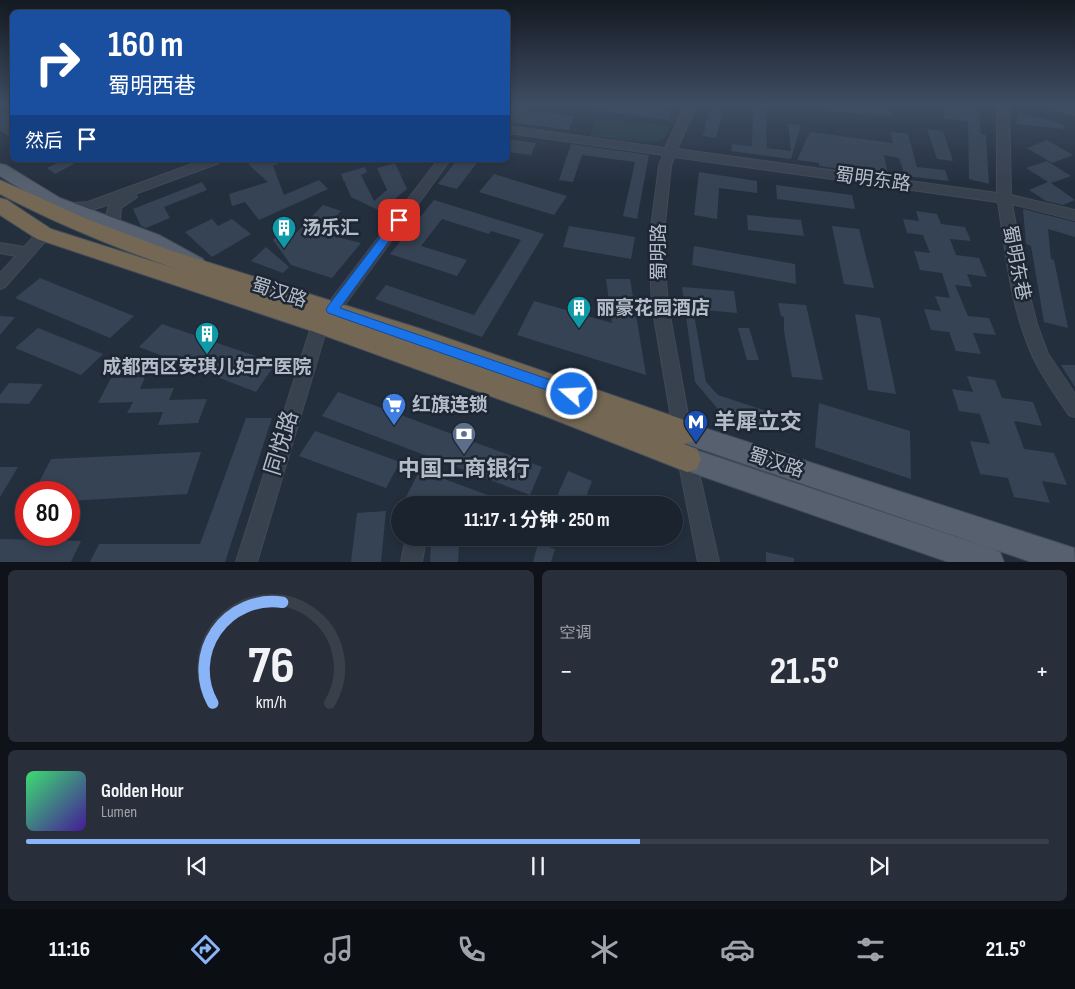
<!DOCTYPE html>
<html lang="zh">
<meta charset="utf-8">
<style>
body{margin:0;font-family:"Sofia Sans Condensed","Noto Sans SC",sans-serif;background:#282f3a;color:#f1f3f6;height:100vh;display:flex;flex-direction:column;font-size:19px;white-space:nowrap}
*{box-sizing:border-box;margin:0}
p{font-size:16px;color:#a0a4aa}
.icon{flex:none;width:28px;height:28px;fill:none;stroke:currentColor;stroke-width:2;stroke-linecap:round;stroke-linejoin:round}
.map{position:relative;height:562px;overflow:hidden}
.panel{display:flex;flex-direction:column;gap:8px;padding:8px;background:#0f1319;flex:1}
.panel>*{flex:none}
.top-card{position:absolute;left:10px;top:10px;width:500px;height:152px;border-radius:8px;box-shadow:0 2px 8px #0003,0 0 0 1px #39404a;background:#1a4fa0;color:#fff;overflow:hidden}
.speed{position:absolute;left:15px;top:481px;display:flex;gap:10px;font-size:25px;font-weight:700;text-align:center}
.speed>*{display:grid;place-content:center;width:65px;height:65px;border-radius:50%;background:#1b232e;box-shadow:0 2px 8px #0003,0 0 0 1px #39404a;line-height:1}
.speed .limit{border:8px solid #d22;background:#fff;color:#111}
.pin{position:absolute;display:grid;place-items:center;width:42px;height:42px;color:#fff;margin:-21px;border-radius:10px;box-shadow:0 2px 8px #0006}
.me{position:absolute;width:55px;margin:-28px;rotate:289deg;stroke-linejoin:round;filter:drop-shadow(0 0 4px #0008)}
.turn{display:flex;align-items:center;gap:18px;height:105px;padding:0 15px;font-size:22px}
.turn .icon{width:65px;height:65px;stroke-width:2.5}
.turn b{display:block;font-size:35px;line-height:42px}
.then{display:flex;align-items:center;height:48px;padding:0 15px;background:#0003;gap:10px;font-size:19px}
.big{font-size:38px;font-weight:700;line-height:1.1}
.panel .tile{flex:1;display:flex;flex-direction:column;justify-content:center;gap:8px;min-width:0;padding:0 18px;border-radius:8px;background:#282f3a}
.panel .dial{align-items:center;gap:0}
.dial svg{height:130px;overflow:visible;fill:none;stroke:#39404a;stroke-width:7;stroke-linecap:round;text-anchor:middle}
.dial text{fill:#f1f3f6;stroke:none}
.song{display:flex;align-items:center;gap:15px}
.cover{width:60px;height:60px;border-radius:8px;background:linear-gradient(135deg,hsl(140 70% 55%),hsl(260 70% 35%))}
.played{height:5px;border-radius:2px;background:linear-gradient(90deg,#8ab4f8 60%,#39404a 60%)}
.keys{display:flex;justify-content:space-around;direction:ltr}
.heat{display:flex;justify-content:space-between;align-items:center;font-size:28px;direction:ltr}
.panel .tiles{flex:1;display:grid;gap:8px;grid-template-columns:1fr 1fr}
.tile:last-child{grid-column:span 2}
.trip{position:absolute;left:391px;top:496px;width:292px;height:50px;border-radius:25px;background:#1b232e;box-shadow:0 2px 8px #0003,0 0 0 1px #39404a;font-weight:700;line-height:50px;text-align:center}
.menu{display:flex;height:80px;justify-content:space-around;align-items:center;background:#0b0e12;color:#a0a4aa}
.menu .icon{width:35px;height:35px}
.menu .current{color:#8ab4f8}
.menu b{font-size:22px;color:#f1f3f6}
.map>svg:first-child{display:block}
</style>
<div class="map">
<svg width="1075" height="562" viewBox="0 0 1075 562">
<rect width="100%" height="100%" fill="#242f3e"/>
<!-- green -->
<path fill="#263c3f" d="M 597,118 L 670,126 L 665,138 L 650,143 L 590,136 Z"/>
<!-- building -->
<path fill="#364354" d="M 593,105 L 654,105 L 671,107 L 669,120 L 592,110 Z
M 711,105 L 724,107 L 716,138 L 703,136 Z
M 753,105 L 766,105 L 767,148 L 791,151 L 788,124 L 801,125 L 791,159 L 731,151 L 732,144 L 752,146 Z
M 827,105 L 877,105 L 890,108 L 893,117 L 827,111 Z
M 944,105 L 979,105 L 981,134 L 986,135 L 989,184 L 969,179 L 968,121 L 944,119 Z
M 508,107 L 574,116 L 569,130 L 508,122 Z
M 12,108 L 12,139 L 0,130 L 0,113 Z
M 1019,112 L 1065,125 L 1064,129 L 1016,124 Z
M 927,129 L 943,131 L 953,161 L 937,159 Z
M 810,132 L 893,143 L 891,132 L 908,134 L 917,167 L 945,170 L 949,181 L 905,176 L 899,158 L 884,155 L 888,175 L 819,166 L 819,163 L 797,160 Z
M 508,139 L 536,143 L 531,155 L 508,152 Z
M 1047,140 L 1073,155 L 1052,163 L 1027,148 Z
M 571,144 L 649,155 L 637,219 L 623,216 L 635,162 L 582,155 L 573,182 L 559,180 Z
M 63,160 L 81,160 L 55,174 L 47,168 Z
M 257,160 L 285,160 L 273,166 L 284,195 L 319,180 L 328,189 L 259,220 L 245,202 L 232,206 L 229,194 L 268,182 L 248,164 Z
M 457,160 L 479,160 L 457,189 L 438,184 Z
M 1047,161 L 1071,176 L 1051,183 L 1075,200 L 1063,205 L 1046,201 L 1029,190 L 1048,182 L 1026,168 Z
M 395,163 L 407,189 L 380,211 L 351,197 L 345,183 L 346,181 L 344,182 L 341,174 L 365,167 L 367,172 L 361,175 L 374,201 L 387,190 L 377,168 Z
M 699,172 L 757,181 L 757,193 L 719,188 L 717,219 L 694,215 Z
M 494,174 L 517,181 L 567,196 L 554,215 L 479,192 Z
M 202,182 L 207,190 L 164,207 L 170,218 L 146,228 L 141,226 L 133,209 Z
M 776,185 L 852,195 L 855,209 L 777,199 Z
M 434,200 L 544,234 L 482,337 L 375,299 L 386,285 L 474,315 L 521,240 L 491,231 L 489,234 L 442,219 L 421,246 L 467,260 L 457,276 L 390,254 Z
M 323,205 L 341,211 L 321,233 L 361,243 L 332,278 L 291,265 L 273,240 L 279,233 L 292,237 Z
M 1023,209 L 1075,222 L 1075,237 L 1048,229 L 1051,259 L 1054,260 L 1068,328 L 1044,322 L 1031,246 L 1026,244 Z
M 916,211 L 937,214 L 941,224 L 965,227 L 971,241 L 950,239 L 956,255 L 979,258 L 987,277 L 967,274 L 972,287 L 955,285 L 968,316 L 989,318 L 996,335 L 973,333 L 981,354 L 956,351 L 949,332 L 931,330 L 924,309 L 941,311 L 935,296 L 950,298 L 942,273 L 920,270 L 914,251 L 930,253 L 923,235 L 907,233 L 903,219 L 919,221 Z
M 747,215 L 801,220 L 804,236 L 748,230 Z
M 212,219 L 218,226 L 232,219 L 251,234 L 212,257 L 185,232 Z
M 569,226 L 635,237 L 631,259 L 563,247 Z
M 832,226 L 859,229 L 874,288 L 844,284 Z
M 694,246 L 795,264 L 796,284 L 692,265 Z
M 266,247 L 289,267 L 283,273 L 251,261 Z
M 40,278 L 134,316 L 110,338 L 15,298 Z
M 606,279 L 630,279 L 646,375 L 517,335 L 534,301 L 612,323 Z
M 682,287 L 734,291 L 737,313 L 693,309 L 706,382 L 718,395 L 766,411 L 764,427 L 723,415 L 695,382 Z
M 778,303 L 806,305 L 823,380 L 792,377 L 784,331 L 784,317 L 781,316 Z
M 855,314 L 880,318 L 896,394 L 868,390 Z
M 0,316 L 15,317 L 0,335 Z
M 162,324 L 276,363 L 256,392 L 139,347 Z
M 38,328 L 103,354 L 81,375 L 15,348 Z
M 738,328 L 749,328 L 759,360 L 747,360 Z
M 1061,365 L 1075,365 L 1075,387 Z
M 967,376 L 995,380 L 1002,398 L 1033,402 L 1042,426 L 1014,421 L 1024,449 L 1054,453 L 1067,485 L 1042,481 L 1050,503 L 1014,497 L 1008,478 L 980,474 L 970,441 L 990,444 L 980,414 L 959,411 L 952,389 L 973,392 Z
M 145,377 L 140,389 L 174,388 L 169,400 L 207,399 L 198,423 L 158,425 L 163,412 L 127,413 L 133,402 L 98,403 L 111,378 Z
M 9,383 L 43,384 L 29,404 L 0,403 L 0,395 Z
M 338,392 L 542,467 L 530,495 L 322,416 Z
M 819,403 L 910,431 L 911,479 L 815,447 Z
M 246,418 L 272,418 L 225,562 L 90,562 L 99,544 L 200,544 Z
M 315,431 L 400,462 L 386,488 L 299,456 Z
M 201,452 L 187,494 L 69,501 L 69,492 L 34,492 L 51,459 Z
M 0,467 L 18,467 L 0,497 Z
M 420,470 L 512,504 L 512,505 L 428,505 L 406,497 Z
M 568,471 L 592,481 L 583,505 L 565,505 L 555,501 Z
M 386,511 L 381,562 L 351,562 L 357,513 Z
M 0,539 L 81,541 L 71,562 L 0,562 Z
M 459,543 L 458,562 L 430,562 L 431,544 Z
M 538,544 L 555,549 L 551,562 L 533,562 Z
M 766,552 L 794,558 L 794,562 L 766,562 Z"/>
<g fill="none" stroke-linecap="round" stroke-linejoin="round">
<defs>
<path id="minor" d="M 685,105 L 697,105 L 677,149 L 997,193 L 997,105 L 1009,105 L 1011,195 L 1075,210 L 1075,220 L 1012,204 L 1027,285 L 1037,324 L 1048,354 L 1075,394 L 1075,417 L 1069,415 C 1057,397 1043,378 1034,359 C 1011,311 1006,254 998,202 L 674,157 L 671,166 L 663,243 L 668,305 L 696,459 L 719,562 L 698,562 L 678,459 L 652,305 L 649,243 L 659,166 L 663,155 L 508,133 L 508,126 L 665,148 Z
M 1041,105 L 1060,105 L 1075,109 L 1075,115 L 1043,107 Z
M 203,160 L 221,160 L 219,163 L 135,194 L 137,197 L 121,208 L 120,219 L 122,227 L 120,230 L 110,230 C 105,222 106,212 110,204 C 95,209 78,215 62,210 L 60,207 L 62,204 L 88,202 Z
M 438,160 L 450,160 L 338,314 L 332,316 L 326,314 L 324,310 L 326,306 Z
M 44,229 L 49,231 L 51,234 L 49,237 L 5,287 L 0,289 L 0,273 L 16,256 L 0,253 L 0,243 L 24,247 L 39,231 Z
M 320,318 L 326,319 L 328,324 L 257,562 L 236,562 L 312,324 L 314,319 Z
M 406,538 L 426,538 L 422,562 L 401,562 Z"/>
<path id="major" d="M 0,164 L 6,165 L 60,198 L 159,235 L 203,259 L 206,264 L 203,269 L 196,271 L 189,269 L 145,245 L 48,206 L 0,176 Z
M 683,421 L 1074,548 L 1075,562 L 1031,562 L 683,443 L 674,440 L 671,432 L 674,424 Z
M 687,447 L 990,548 L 1000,552 L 1004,562 L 948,562 L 687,471 L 678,467 L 674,459 L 678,451 Z"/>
<path id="highway" d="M 0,180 L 87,219 L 169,250 L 418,328 L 693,423 L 697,432 L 693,441 L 684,444 L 697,449 L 701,459 L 697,469 L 687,472 L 545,416 L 312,331 L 37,239 L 0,215 L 0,198 L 7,200 L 51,229 L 177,269 C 116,248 57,224 0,194 Z"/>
</defs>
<!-- minor casing -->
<use href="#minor" stroke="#414a57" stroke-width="2"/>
<!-- major casing -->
<use href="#major" stroke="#414a57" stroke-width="2"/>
<!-- highway casing -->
<use href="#highway" stroke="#434c59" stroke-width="2"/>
<!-- minor -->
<use href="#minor" fill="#38414e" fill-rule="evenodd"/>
<!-- major -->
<use href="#major" fill="#56606e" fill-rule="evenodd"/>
<!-- highway -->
<use href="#highway" fill="#746855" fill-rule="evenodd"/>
</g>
<!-- sky -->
<linearGradient id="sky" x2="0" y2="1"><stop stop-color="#141a22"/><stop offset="0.57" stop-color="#3f4d63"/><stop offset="1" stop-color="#3f4d63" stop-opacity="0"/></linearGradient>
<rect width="1075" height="184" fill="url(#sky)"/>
<!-- route -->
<path fill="#1a73e8" stroke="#114b97" d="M 399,216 L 403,217 L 404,220 L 403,222 L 340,308 L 577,389 L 579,394 L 577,398 L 572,399 L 328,313 L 326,310 L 328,306 L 396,217 Z"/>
<!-- icons -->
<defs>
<symbol id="building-pin" viewBox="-11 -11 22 30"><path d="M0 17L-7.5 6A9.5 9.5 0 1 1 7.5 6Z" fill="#0f9aa8" stroke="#1d2633"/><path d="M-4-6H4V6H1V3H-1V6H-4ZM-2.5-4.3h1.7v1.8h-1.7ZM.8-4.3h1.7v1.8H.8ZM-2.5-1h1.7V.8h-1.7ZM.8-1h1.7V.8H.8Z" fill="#fff"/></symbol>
<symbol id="supermarket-pin" viewBox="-11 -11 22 30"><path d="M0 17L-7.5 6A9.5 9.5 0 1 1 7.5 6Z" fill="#3f7fe0" stroke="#1d2633"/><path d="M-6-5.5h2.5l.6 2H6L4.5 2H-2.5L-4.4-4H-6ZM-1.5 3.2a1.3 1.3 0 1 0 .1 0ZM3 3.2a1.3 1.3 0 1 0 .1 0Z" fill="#fff"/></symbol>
<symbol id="metro-pin" viewBox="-11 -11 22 30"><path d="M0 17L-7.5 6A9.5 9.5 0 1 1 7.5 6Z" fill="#1a4fb4" stroke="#1d2633"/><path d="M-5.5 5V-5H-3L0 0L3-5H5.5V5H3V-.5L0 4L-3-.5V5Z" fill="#fff"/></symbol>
<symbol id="bank-pin" viewBox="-11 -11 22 30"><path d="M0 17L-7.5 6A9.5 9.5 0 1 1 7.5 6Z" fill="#5c6f8a" stroke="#1d2633"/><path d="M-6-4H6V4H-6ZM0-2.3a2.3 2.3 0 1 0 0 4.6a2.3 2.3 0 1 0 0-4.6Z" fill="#fff"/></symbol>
</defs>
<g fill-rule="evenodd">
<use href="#building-pin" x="270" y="214" width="28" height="38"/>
<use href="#building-pin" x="565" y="294" width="28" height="38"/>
<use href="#building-pin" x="193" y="320" width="28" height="38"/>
<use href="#supermarket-pin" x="380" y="391" width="28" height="38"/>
<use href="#metro-pin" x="682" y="408" width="28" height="38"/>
<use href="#bank-pin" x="450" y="420" width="28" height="38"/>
</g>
<g text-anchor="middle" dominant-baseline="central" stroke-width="5" stroke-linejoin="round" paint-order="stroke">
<!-- street labels -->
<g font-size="19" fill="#b4bcc9" stroke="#1d2633">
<text transform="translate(873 180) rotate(8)">蜀明东路</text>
<text transform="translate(659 252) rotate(-90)">蜀明路</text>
<text transform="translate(1016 263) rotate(79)">蜀明东巷</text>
<text transform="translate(279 293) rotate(18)">蜀汉路</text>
<text transform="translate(776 463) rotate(18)">蜀汉路</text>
</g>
<!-- poi labels -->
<g font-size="19" font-weight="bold" fill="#b4bcc9" stroke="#1d2633" text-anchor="start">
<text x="302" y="228">汤乐汇</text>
<text x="596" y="308">丽豪花园酒店</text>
<text x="207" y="367" text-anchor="middle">成都西区安琪儿妇产医院</text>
<text x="412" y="405">红旗连锁</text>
</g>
<!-- near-poi labels -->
<g font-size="22" font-weight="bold" fill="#b4bcc9" stroke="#1d2633" text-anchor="start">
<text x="714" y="422">羊犀立交</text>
<text x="464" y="469" text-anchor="middle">中国工商银行</text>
</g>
<!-- near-street labels -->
<g font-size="22" fill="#b4bcc9" stroke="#1d2633">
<text transform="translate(282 443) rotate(-73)">同悦路</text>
</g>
</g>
</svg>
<div class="speed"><div class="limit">80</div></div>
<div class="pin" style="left:399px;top:220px;background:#d93025"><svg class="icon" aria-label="arrive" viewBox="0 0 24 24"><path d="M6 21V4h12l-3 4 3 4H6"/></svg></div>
<svg class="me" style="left:572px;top:394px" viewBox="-20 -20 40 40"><circle r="17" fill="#1a73e8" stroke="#fff" stroke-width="3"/><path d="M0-11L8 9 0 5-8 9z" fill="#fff"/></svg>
<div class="trip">11:17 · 1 分钟 · 250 m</div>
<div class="top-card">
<div class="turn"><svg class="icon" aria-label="right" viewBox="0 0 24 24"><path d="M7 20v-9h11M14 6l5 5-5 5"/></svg><div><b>160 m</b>蜀明西巷</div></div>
<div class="then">然后<svg class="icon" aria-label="arrive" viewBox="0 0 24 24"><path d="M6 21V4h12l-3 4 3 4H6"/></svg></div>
</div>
</div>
<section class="panel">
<div class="tiles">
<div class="tile dial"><svg viewBox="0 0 100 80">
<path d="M14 69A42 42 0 1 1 86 69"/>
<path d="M14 69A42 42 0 0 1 57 7" stroke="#8ab4f8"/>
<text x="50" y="56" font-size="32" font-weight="700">76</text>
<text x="50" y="72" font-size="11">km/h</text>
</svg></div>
<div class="tile"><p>空调</p>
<div class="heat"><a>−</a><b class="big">21.5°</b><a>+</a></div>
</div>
<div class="tile">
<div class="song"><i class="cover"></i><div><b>Golden Hour</b><p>Lumen</p></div></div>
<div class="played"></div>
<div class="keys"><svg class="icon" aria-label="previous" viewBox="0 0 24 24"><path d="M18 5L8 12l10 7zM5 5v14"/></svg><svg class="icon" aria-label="pause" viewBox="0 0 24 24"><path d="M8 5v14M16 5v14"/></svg><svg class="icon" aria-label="next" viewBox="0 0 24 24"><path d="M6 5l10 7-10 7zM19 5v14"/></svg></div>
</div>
</div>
</section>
<nav class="menu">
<b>11:16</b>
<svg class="icon current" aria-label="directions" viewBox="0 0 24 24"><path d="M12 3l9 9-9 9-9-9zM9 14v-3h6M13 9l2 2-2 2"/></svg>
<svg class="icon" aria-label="music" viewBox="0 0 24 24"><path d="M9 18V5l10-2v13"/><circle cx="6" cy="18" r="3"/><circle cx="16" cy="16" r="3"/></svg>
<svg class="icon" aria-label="phone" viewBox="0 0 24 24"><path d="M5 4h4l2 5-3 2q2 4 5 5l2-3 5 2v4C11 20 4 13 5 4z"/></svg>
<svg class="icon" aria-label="climate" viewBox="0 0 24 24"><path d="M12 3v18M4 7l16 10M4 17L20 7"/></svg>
<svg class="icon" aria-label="car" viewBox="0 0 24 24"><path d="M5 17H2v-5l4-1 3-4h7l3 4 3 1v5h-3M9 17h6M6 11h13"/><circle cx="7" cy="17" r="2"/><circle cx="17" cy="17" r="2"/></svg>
<svg class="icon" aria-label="filters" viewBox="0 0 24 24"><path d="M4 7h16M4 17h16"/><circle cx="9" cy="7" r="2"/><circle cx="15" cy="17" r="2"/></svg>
<b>21.5°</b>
</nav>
